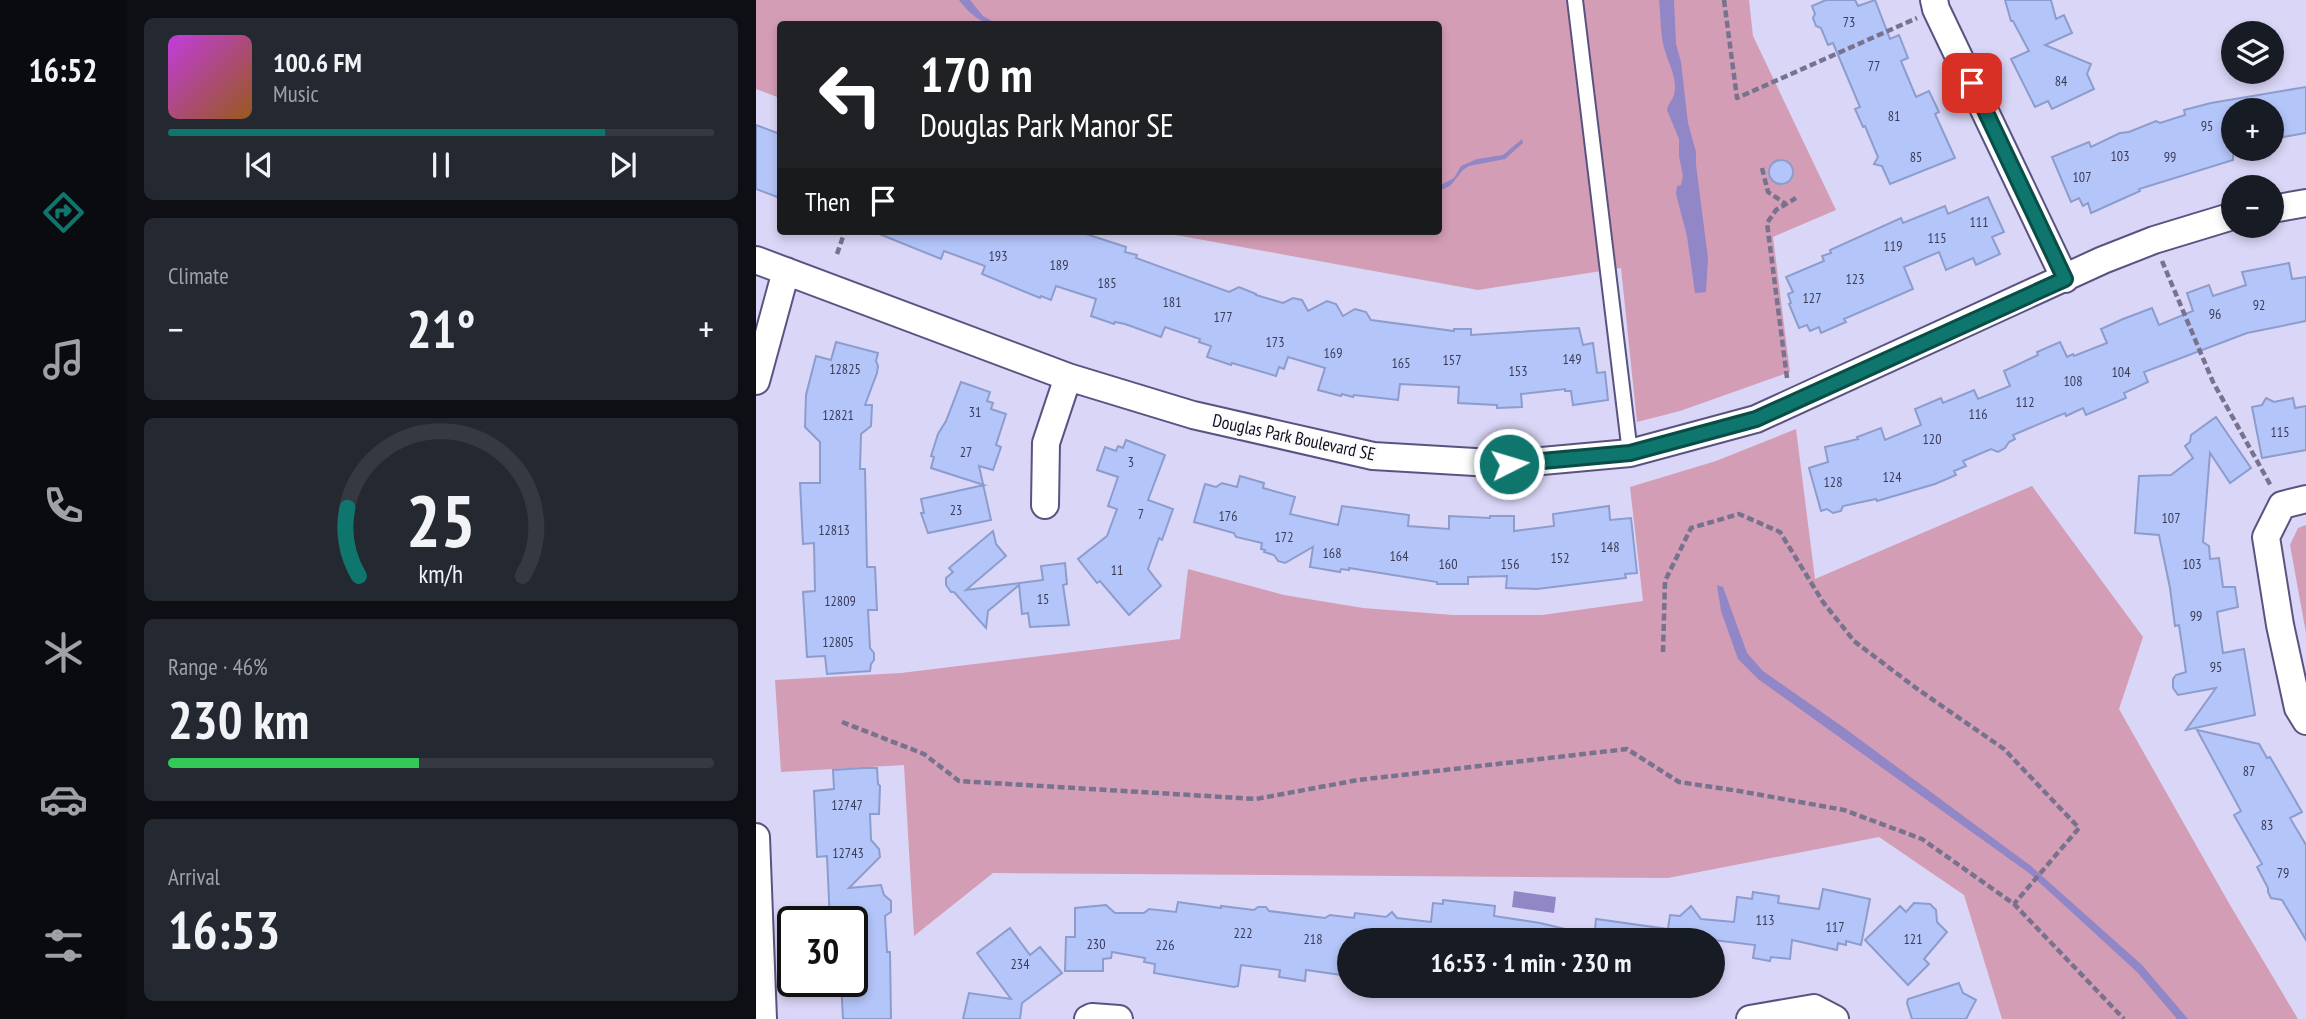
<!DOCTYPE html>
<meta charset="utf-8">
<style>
body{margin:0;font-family:"PT Sans Narrow",sans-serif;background:#242831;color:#f1f3f6;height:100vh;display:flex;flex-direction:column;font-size:26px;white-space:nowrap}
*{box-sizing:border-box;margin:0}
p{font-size:23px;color:#9ea1a6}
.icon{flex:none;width:38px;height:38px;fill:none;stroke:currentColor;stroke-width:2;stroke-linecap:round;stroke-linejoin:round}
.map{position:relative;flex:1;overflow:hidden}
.details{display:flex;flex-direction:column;gap:18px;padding:18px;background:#0d0f14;width:630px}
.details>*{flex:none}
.top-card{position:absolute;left:21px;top:21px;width:665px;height:214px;border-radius:7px;box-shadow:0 4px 10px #0003;background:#202124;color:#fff;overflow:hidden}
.fabs{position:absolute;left:1465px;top:21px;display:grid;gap:14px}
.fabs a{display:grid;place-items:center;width:63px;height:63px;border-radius:50%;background:#171b24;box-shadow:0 4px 10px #0003;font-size:35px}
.speed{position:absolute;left:21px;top:906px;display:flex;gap:14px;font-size:35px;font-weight:700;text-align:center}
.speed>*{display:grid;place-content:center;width:91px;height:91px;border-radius:50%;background:#171b24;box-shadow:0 4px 10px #0003;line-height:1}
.speed .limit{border:4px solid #111;border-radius:10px;background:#fff;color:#111}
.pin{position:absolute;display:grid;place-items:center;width:60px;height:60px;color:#fff;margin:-30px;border-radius:14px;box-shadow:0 4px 10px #0006}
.me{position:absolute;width:77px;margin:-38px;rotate:85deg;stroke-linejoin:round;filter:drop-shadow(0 0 5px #0008)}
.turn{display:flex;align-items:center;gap:24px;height:147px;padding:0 28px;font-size:32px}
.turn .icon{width:91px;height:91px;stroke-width:2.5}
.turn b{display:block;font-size:49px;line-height:60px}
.then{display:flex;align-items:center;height:66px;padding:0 28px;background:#0003;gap:14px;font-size:26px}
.big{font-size:52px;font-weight:700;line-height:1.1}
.details .tile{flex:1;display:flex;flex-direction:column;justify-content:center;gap:10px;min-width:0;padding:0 24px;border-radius:10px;background:#242831}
.details .dial{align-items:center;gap:0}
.dial svg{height:182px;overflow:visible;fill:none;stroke:#363941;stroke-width:7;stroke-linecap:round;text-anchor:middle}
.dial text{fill:#f1f3f6;stroke:none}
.song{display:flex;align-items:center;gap:21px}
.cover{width:84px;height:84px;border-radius:10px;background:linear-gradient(135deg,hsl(290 70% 55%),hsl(30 70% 35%))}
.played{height:7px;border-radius:4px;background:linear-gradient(90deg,#0f766e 80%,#363941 80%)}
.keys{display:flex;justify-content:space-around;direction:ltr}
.heat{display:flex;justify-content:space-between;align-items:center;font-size:38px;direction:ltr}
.charge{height:10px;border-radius:5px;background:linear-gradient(90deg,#34c759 46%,#363941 0)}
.trip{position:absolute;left:581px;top:928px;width:388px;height:70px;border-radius:35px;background:#171b24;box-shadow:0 4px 10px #0003;font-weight:700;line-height:70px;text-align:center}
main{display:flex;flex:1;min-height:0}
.menu{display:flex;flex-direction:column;width:126px;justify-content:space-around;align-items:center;background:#090b0e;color:#9ea1a6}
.menu .icon{width:49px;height:49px}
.menu .selected{color:#0f766e}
.menu b{font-size:32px;color:#f1f3f6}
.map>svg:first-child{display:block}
</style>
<main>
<nav class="menu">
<b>16:52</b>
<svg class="icon selected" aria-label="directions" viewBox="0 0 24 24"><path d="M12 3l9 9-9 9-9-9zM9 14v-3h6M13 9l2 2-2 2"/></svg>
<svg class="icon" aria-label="music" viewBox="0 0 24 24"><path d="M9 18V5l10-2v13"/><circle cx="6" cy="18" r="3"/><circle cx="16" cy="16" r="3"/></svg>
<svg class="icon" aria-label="phone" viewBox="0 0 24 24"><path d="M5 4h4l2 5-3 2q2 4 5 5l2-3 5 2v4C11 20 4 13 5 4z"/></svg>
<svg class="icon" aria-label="climate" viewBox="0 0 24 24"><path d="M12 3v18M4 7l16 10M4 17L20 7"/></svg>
<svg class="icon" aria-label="car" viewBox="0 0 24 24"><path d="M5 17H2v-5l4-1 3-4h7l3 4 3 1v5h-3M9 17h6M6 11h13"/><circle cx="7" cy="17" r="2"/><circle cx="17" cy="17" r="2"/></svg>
<svg class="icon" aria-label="filters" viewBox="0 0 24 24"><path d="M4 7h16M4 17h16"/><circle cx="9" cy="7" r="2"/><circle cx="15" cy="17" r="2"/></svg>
</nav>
<section class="details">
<div class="tile">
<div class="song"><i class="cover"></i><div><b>100.6 FM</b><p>Music</p></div></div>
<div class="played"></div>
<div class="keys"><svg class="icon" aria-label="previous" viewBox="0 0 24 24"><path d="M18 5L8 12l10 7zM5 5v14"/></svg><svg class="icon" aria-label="pause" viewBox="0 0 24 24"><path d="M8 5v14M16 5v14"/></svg><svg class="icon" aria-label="next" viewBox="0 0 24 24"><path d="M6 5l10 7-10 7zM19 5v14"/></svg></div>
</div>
<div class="tile"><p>Climate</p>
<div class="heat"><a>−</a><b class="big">21°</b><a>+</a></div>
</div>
<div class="tile dial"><svg viewBox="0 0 100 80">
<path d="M14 69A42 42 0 1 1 86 69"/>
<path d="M14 69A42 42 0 0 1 9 39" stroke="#0f766e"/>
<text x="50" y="56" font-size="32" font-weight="700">25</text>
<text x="50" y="72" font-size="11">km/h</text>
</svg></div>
<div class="tile"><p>Range · 46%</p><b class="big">230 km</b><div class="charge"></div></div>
<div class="tile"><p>Arrival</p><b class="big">16:53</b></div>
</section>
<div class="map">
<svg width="1550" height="1019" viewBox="0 0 1550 1019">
<rect width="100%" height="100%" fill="#dad6f7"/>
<!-- green -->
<path fill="#d39db5" d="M 0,0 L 993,0 L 997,36 L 1080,210 L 1017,237 L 1034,372 L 924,411 L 881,422 L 865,268 L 722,290 L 398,231 L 682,231 L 682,24 L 24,24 L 24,98 L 0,89 Z
M 1040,429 L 1059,579 L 1276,486 L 1387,637 L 1363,709 L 1474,905 L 1542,1019 L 1246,1019 L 1208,895 L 1123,837 L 912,878 L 237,873 L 158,936 L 148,765 L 25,772 L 19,680 L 145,673 L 424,639 L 432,569 L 528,595 L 607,608 L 697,615 L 786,615 L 887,601 L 874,487 L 960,461 Z
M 1550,525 L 1550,633 L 1534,545 L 1542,528 Z"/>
<!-- water -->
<path fill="#9187c7" d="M 203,0 L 214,0 L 227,16 L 241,24 C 225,25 212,12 203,0 Z
M 903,0 L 918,0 L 920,44 L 925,62 L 932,123 L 940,152 L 940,165 L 952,258 L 950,292 L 939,293 L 931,236 L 920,194 L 921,186 L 925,185 L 927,176 L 923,156 L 923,139 L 911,110 C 912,104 916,101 918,95 C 922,79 913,65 909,51 C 904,36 905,16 903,0 Z
M 766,139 L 767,143 L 749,159 L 713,166 L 707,170 L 694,186 L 683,191 L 683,186 L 698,178 L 705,166 L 721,159 L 747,155 Z
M 961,585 L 967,587 L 991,653 L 1007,671 L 1087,727 L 1275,866 L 1386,965 L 1432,1019 L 1421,1019 L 1381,972 L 1273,873 L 1002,679 L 982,659 L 965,611 Z
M 758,891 L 800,897 L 798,913 L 756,907 Z"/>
<!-- building -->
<path fill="#b4c5f9" stroke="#8c9ccd" stroke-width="2" d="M 1070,0 L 1099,0 L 1102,6 L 1119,0 L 1134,39 L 1143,35 L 1152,58 L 1145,61 L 1160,97 L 1173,91 L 1183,112 L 1179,114 L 1199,158 L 1134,184 L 1126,166 L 1118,164 L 1122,157 L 1109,126 L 1107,127 L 1099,109 L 1104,107 L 1077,43 L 1072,45 L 1065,28 L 1060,26 L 1057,18 L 1059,14 L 1056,6 Z
M 1249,0 L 1295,0 L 1300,19 L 1308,15 L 1316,33 L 1289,45 L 1335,64 L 1331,74 L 1338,89 L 1296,109 L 1292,101 L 1279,107 L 1255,59 L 1273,51 L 1257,21 L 1255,21 Z
M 1550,87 L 1550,133 L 1516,139 L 1516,110 L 1477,110 L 1477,160 L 1383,189 L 1384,191 L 1335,213 L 1332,203 L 1327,206 L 1323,198 L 1315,202 L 1296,157 L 1333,142 L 1335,147 L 1364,133 L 1373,132 L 1400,121 L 1404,123 L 1429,115 L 1428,110 L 1455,103 Z
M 0,125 L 24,134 L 24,198 L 0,189 Z
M1013 172a12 12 0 1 1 24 0a12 12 0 1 1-24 0Z
M 1232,197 L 1248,232 L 1236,237 L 1244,254 L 1220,265 L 1217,258 L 1190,270 L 1183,252 L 1148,267 L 1157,289 L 1088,319 L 1090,322 L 1065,333 L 1063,327 L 1054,331 L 1051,325 L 1043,328 L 1033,304 L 1035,303 L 1032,294 L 1037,292 L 1030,277 L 1068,261 L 1066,256 L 1075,253 L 1074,250 L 1145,218 L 1147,223 L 1189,206 L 1192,214 Z
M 116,231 L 321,231 L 370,247 L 369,252 L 381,255 L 380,258 L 473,292 L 483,287 L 500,294 L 500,295 L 527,303 L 537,298 L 546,300 L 552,311 L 571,301 L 580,304 L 587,316 L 599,309 L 610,312 L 615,320 L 698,331 L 698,329 L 715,329 L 715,335 L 823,328 L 827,345 L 837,343 L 841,373 L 849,372 L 852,400 L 817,405 L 815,391 L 809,391 L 809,389 L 765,394 L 766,407 L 741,408 L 741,405 L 702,403 L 703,387 L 644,384 L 642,400 L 598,395 L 597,397 L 586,394 L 585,396 L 562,390 L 569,368 L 532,357 L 528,369 L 523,367 L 520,376 L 476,363 L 475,365 L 451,357 L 455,346 L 443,342 L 444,339 L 409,327 L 405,337 L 369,324 L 359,322 L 358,324 L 335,316 L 340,299 L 300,286 L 295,300 L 285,296 L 284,298 L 226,274 L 229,266 L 188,251 L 185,259 Z
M 1533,263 L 1536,279 L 1550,277 L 1550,321 L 1491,333 L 1388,372 L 1392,382 L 1368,393 L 1370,398 L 1330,415 L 1327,408 L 1310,416 L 1309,413 L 1257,435 L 1259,439 L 1253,442 L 1249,448 L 1242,452 L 1235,449 L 1207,461 L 1210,466 L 1198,471 L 1200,475 L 1179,484 L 1121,501 L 1120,499 L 1087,506 L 1085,511 L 1077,513 L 1071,509 L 1065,511 L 1053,468 L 1072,462 L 1069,447 L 1102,439 L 1101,437 L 1125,428 L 1129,440 L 1165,425 L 1159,409 L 1185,398 L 1187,403 L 1218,390 L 1222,399 L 1254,386 L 1248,371 L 1282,355 L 1281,352 L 1304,342 L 1311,357 L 1317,354 L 1318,356 L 1351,343 L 1345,329 L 1367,319 L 1396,308 L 1403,325 L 1437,311 L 1431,293 L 1453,285 L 1457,296 L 1490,285 L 1486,272 Z
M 80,342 L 122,353 L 120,361 L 122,366 L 121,373 L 109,405 L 116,405 L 115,426 L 105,434 L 104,469 L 109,469 L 111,567 L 119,567 L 121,610 L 112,610 L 114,648 L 118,653 L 118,660 L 115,664 L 114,671 L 71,674 L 69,656 L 51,657 L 47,592 L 59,591 L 58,543 L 47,544 L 44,483 L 64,483 L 64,442 L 49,427 L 50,395 L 60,356 L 75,360 Z
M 205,382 L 234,392 L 231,401 L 237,403 L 235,409 L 250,414 L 240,445 L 245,447 L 237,470 L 223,466 L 235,520 L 172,533 L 165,513 L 168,513 L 165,499 L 228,485 L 175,468 L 178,457 L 175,456 L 182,434 L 190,421 Z
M 1510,398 L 1518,402 L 1537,398 L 1539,408 L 1550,406 L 1550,450 L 1506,458 L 1496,407 L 1506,405 Z
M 1460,417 L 1495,468 L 1474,483 L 1454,453 L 1447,542 L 1453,546 L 1454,559 L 1463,558 L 1467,587 L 1479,587 L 1482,607 L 1461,612 L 1467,653 L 1488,649 L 1499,715 L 1430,730 L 1460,688 L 1422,695 L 1417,688 L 1417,679 L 1420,675 L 1430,672 L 1423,625 L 1419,626 L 1414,588 L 1403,535 L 1379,533 L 1383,476 L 1415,475 L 1437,458 L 1429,446 L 1434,442 L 1435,435 Z
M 370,440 L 409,455 L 392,500 L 417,509 L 406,540 L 403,538 L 392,569 L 405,586 L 373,615 L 344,581 L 341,583 L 322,559 L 351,536 L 361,509 L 352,506 L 362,477 L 341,470 L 349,447 L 360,451 L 362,446 L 367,448 Z
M 484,476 L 508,483 L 507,488 L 539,497 L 534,514 L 582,525 L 586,506 L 653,515 L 652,526 L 693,529 L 693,516 L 734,518 L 734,516 L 758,516 L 758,531 L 798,526 L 797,514 L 853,506 L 854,520 L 875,518 L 881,573 L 869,574 L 870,578 L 781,589 L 750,588 L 751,576 L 712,577 L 712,584 L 681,584 L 681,582 L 593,568 L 593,570 L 585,569 L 584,572 L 554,567 L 557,547 L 529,563 L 522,561 L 518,555 L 508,552 L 509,550 L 505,549 L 506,543 L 480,537 L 478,533 L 438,522 L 449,484 L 460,487 L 466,483 L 481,487 Z
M 237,531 L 240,544 L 250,556 L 210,590 L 287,580 L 285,566 L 309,563 L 311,584 L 307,585 L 313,625 L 274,627 L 272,613 L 266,614 L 263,585 L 232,611 L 230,628 L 198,592 L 195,592 L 190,585 L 190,578 L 197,572 L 193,568 Z
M 1441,730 L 1503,744 L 1511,758 L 1514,757 L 1546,812 L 1534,818 L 1550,845 L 1550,940 L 1526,900 L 1515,898 L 1512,892 L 1512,888 L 1501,867 L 1506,864 L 1478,815 L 1485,811 Z
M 107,768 L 121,768 L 122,784 L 124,786 L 123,814 L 114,814 L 115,840 L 123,849 L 124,857 L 93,888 L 125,885 L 128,895 L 135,901 L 135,912 L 129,916 L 131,952 L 134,952 L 135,1019 L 87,1019 L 85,982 L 96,982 L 96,922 L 74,922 L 71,856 L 61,857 L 58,791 L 78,789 L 77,770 Z
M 1067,889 L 1114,899 L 1105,945 L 1090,941 L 1090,945 L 1082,943 L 1081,950 L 1036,940 L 1034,959 L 1015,957 L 1014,961 L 997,958 L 999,945 L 957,940 L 838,940 L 840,919 L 912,929 L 914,915 L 924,916 L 935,906 L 945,919 L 978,922 L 981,897 L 996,899 L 997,892 L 1023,896 L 1022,903 L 1063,909 Z
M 687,900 L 739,906 L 738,916 L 784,923 L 826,933 L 826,940 L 593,940 L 593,976 L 550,970 L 549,981 L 523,977 L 524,970 L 485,965 L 482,986 L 478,987 L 398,973 L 399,964 L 388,962 L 389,958 L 356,952 L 355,958 L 347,959 L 347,971 L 309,971 L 310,937 L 319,937 L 319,908 L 350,905 L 359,913 L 388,913 L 393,909 L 420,912 L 422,902 L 465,908 L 465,906 L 498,910 L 502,907 L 510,907 L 513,911 L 569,918 L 574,915 L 598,918 L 599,913 L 630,917 L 636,912 L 641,918 L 675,922 L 677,903 L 687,904 Z
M 1158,903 L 1174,904 L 1180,910 L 1181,922 L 1191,932 L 1168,959 L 1173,964 L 1152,985 L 1109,940 L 1144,906 L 1150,912 Z
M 254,928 L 274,955 L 284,947 L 306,973 L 266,1003 L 264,1019 L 207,1019 L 213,993 L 255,999 L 221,953 Z
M 1203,983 L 1207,993 L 1220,1000 L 1210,1019 L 1156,1019 L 1151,1003 L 1152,999 Z"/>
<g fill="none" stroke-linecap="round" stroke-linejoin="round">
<defs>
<path id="service" d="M 819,0 L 874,453"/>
<path id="minor" d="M 1178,0 L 1180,9 L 1309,279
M 1516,209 L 1550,203
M 0,260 L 312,377 L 437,415 L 617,456 L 753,464 L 874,453 L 1000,419 L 1347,260 L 1398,240 L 1477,216
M 0,381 L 30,271
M 1550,499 L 1526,505 L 1510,537 L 1524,625 L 1542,708 L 1550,721
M 289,505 L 290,443 L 312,377
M 0,837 L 7,1019
M 332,1019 L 336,1017 L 363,1019
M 994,1019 L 1058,1008 L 1079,1019"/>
</defs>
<!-- service casing -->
<use href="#service" stroke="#5a5381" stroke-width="18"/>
<!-- minor casing -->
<use href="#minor" stroke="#5a5381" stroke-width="30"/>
<!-- path -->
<path stroke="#77738e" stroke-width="4.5" stroke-dasharray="7 3.5" stroke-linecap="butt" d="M 968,0 L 981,98 L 1161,18
M 1006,168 L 1012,192 L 1030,204
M 81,254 L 89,231
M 1406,261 L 1457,382 L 1515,486
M 1031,378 L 1011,223 L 1020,210 L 1040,198
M 907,652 L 909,581 L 935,528 L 983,514 L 1024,532 L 1067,602 L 1098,641 L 1160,688 L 1248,749 L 1323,828 L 1258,904
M 86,722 L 168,754 L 203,781 L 500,799 L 602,780 L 871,749 L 923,782 L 983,791 L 1088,810 L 1166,839 L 1258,904 L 1368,1019"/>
<!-- service -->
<use href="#service" stroke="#fff" stroke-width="14"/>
<!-- minor -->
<use href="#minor" stroke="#fff" stroke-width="26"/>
</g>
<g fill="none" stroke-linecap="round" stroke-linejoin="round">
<defs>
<path id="route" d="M 753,464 L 874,453 L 1000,419 L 1309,279 L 1216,83"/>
</defs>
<!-- route casing -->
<use href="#route" stroke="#0a4d48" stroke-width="18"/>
<!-- route -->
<use href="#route" stroke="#0f766e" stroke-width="12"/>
</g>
<g text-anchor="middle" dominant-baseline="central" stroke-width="6" stroke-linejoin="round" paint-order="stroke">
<!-- number labels -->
<g font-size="14" fill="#3b3c58">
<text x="1093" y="22">73</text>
<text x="1118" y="66">77</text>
<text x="1305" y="81">84</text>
<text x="1138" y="116">81</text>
<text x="1451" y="126">95</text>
<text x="1364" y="156">103</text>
<text x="1160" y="157">85</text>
<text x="1414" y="157">99</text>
<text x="1326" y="177">107</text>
<text x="1223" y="222">111</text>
<text x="1181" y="238">115</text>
<text x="1137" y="246">119</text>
<text x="242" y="256">193</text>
<text x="303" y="265">189</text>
<text x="1099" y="279">123</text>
<text x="351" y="283">185</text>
<text x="1056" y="298">127</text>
<text x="416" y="302">181</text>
<text x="1503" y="305">92</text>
<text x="1459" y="314">96</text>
<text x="467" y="317">177</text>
<text x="519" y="342">173</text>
<text x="577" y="353">169</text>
<text x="816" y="359">149</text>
<text x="696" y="360">157</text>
<text x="645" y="363">165</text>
<text x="89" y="369">12825</text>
<text x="762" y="371">153</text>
<text x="1365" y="372">104</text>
<text x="1317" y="381">108</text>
<text x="1269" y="402">112</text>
<text x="219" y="412">31</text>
<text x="1222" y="414">116</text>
<text x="82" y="415">12821</text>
<text x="1524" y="432">115</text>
<text x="1176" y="439">120</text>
<text x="210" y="452">27</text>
<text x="375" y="462">3</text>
<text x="1136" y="477">124</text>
<text x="1077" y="482">128</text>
<text x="200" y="510">23</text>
<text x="385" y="514">7</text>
<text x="472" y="516">176</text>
<text x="1415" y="518">107</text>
<text x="78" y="530">12813</text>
<text x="528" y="537">172</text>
<text x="854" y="547">148</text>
<text x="576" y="553">168</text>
<text x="643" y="556">164</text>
<text x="804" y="558">152</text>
<text x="692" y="564">160</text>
<text x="754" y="564">156</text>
<text x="1436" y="564">103</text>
<text x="361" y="570">11</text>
<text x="287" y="599">15</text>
<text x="84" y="601">12809</text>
<text x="1440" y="616">99</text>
<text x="82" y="642">12805</text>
<text x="1460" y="667">95</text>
<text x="1493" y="771">87</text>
<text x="91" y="805">12747</text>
<text x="1511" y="825">83</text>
<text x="92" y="853">12743</text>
<text x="1527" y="873">79</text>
<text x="1009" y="920">113</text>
<text x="1079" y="927">117</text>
<text x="487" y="933">222</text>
<text x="557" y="939">218</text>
<text x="1157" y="939">121</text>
<text x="340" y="944">230</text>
<text x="409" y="945">226</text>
<text x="264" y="964">234</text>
</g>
<!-- street labels -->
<g font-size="18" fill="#130f22" stroke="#fbfbfb">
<text transform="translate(538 437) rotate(12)">Douglas Park Boulevard SE</text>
</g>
</g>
</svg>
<div class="fabs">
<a><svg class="icon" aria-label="layers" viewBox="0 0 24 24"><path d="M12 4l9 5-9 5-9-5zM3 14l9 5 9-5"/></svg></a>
<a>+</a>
<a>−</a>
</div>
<div class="speed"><div class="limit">30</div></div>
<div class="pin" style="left:1216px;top:83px;background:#d93025"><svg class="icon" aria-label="arrive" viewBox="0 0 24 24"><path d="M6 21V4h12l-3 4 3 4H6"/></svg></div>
<svg class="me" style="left:753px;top:464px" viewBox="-20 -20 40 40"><circle r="17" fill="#0f766e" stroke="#fff" stroke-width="3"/><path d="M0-11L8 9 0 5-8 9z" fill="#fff"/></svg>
<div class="trip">16:53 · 1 min · 230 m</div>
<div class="top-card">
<div class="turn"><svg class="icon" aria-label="left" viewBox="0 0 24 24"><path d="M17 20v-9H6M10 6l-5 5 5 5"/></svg><div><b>170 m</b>Douglas Park Manor SE</div></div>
<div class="then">Then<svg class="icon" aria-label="arrive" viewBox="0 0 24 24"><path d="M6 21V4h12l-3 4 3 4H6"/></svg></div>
</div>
</div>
</main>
